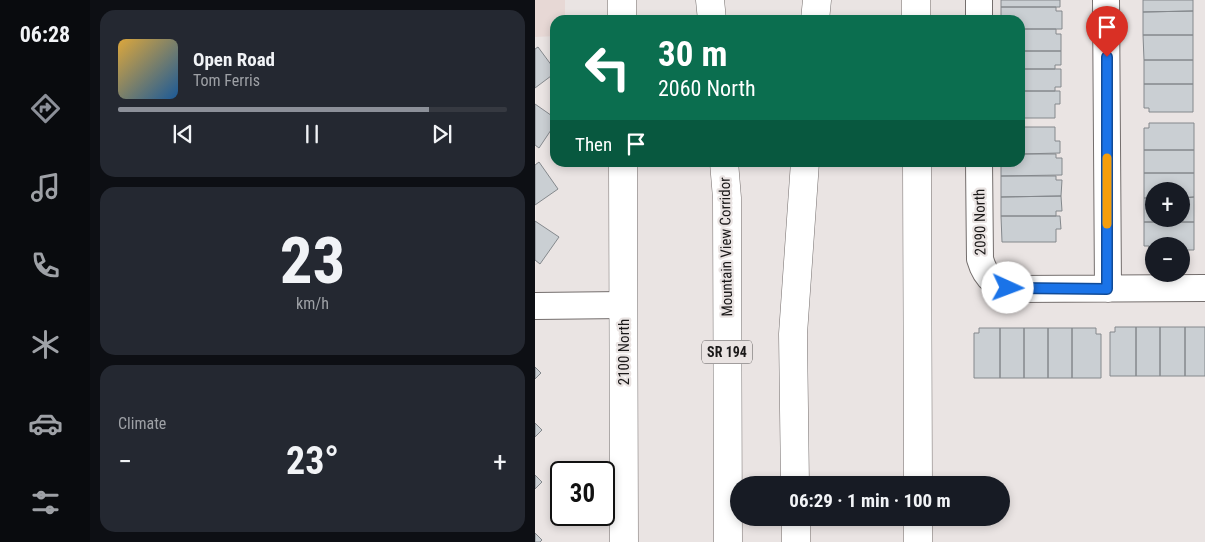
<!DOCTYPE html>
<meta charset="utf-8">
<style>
body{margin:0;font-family:"Roboto Condensed",sans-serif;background:#242831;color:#f1f3f6;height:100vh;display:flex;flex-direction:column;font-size:19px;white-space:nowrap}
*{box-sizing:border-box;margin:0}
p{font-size:16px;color:#9ea1a6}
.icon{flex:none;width:28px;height:28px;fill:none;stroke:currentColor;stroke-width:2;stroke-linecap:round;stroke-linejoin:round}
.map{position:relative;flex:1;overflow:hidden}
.sheet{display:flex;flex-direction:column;gap:10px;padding:10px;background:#0d0f14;width:445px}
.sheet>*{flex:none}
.banner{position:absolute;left:15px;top:15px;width:475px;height:152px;border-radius:15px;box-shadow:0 2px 8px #0003;background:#0b6e4f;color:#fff;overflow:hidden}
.buttons{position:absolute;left:610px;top:182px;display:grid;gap:10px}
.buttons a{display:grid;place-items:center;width:45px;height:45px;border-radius:50%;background:#171b24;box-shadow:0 2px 8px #0003;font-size:25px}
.speed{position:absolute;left:15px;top:461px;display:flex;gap:10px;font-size:25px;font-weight:700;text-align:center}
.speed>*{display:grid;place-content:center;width:65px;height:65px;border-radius:50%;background:#171b24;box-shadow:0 2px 8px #0003;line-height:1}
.speed .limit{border:2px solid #111;border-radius:8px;background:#fff;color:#111}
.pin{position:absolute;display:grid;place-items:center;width:42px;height:42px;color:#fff;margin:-51px -21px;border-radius:50% 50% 50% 0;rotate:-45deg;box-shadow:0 0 5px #0007}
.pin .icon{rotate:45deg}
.me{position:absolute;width:55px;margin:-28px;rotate:92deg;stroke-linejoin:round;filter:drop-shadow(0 0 4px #0008)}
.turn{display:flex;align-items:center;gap:18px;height:105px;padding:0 25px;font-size:22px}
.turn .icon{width:65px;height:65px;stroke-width:2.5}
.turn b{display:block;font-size:35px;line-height:42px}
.then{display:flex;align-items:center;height:48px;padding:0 25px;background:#0003;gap:10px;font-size:19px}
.big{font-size:38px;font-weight:700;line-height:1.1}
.sheet .tile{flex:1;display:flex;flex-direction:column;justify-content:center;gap:8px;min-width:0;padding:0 18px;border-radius:15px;background:#242831}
.sheet .dial{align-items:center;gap:0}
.dial b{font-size:65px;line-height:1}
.song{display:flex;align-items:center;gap:15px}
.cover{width:60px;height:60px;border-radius:8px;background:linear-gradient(135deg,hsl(40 70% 55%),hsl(210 70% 35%))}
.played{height:5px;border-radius:2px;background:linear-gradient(90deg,#8c9099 80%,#363941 80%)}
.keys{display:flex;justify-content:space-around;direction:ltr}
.heat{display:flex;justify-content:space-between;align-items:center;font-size:28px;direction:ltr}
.trip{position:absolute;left:195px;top:476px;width:280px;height:50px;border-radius:25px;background:#171b24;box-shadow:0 2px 8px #0003;font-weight:700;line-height:50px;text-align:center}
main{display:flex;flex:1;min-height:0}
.tab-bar{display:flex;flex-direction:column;width:90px;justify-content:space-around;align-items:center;background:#090b0e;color:#9ea1a6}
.tab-bar .icon{width:35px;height:35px}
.tab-bar .current{color:#8c9099}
.tab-bar b{font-size:22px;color:#f1f3f6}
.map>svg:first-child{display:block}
</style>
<main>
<nav class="tab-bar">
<b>06:28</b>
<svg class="icon current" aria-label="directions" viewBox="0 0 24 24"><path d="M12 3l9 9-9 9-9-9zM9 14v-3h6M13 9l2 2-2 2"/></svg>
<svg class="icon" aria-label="music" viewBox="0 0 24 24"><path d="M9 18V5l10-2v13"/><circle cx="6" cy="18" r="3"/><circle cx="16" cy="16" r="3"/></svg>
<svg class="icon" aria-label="phone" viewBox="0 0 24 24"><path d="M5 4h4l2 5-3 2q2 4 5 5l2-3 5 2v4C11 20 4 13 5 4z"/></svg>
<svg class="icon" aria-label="climate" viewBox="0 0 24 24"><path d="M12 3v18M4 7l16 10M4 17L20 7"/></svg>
<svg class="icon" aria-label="car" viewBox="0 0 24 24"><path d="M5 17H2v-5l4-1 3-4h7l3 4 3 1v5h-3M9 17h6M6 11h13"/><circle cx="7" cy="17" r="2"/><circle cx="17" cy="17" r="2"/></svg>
<svg class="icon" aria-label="filters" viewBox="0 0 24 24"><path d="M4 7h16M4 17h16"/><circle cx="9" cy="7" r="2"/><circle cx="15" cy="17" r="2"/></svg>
</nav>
<section class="sheet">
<div class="tile">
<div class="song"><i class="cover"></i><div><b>Open Road</b><p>Tom Ferris</p></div></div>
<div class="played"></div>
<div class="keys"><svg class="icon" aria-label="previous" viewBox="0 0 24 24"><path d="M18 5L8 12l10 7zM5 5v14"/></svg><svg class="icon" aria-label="pause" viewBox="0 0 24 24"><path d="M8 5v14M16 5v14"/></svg><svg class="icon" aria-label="next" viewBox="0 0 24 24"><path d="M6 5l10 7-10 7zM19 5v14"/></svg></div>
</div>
<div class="tile dial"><b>23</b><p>km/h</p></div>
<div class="tile"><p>Climate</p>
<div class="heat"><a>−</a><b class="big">23°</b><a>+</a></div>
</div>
</section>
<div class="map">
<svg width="670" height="542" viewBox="0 0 670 542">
<rect width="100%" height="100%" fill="#eae4e3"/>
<!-- built -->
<path fill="#e7d8d5" d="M 0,0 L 30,0 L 30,20 L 20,20 L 20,36 L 0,37 Z"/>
<!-- building -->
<path fill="#cacfd3" stroke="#84888c" d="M 466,0 L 525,0 L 525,7 L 466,7 Z
M 608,0 L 658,0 L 658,11 L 608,12 Z
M 466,7 L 521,7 L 521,11 L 527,11 L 527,29 L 485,29 L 485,20 L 466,20 Z
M 658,11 L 658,35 L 608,35 L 608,12 Z
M 485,29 L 521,29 L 521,34 L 526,34 L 526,51 L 485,51 Z
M 608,35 L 658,35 L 658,60 L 609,60 Z
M 3,47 L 20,70 L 20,73 L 0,88 L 0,49 Z
M 485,51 L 526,51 L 526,65 L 520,65 L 520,69 L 485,69 Z
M 609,60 L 658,60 L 658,84 L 609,84 Z
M 485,69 L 526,69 L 526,87 L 520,87 L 520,91 L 485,91 Z
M 609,84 L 658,84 L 658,112 L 614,112 L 614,108 L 609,108 Z
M 485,91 L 525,91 L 525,104 L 520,104 L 520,118 L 485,118 Z
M 0,104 L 20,118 L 20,124 L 4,148 L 0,145 Z
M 614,123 L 659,123 L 659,150 L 609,150 L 609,128 L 614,128 Z
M 485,127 L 520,127 L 520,141 L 525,141 L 525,153 L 485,154 Z
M 609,150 L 659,150 L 659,173 L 609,173 Z
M 485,154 L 521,154 L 521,158 L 527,158 L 527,175 L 466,176 L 466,162 L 485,162 Z
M 4,162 L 23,189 L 0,205 L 0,165 Z
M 609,173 L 659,173 L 659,197 L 646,198 L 646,191 L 619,191 L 619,198 L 609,198 Z
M 466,176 L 521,176 L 521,180 L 527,180 L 526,196 L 466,197 Z
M 526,196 L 527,211 L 521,211 L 521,216 L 466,216 L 466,197 Z
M 659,197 L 659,222 L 609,222 L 609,198 L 619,198 L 619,219 L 646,219 L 646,198 Z
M 466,216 L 525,216 L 526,229 L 521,229 L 521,242 L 467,242 Z
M 0,221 L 24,237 L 5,264 L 0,260 Z
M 609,222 L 659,222 L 659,250 L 646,250 L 646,246 L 619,246 L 619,250 L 614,250 L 614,246 L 609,246 Z
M 580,327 L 601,327 L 601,376 L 575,376 L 575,332 L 580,332 Z
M 601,327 L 625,327 L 625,376 L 601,376 Z
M 625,327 L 650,327 L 650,376 L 625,376 Z
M 650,327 L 670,327 L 670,376 L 650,376 Z
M 444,328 L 465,328 L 465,378 L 439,378 L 439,333 L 444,333 Z
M 465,328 L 489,328 L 489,378 L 465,378 Z
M 489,328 L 513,328 L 513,378 L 489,378 Z
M 513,328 L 537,328 L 537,378 L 513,378 Z
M 537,328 L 561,328 L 561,334 L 566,334 L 566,378 L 537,378 Z
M 0,367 L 6,373 L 0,379 Z
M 0,423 L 7,430 L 0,437 Z
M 0,475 L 7,482 L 0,489 Z
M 0,533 L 7,540 L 5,542 L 0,542 Z"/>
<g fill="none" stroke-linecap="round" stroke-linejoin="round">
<defs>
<path id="minor" d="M 444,0 L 444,20
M 571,0 L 573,289
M 444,162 L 445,259 C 451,280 462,287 483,289 L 670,288
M 0,306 L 88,305"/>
<path id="secondary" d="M 87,0 L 87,20
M 381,0 L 381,20
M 88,162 L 89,542
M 382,162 L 383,485
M 383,518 L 383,542"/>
<path id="trunk" d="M 175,0 L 177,20
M 280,20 L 282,0
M 189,162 L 192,198 L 193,542
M 260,485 L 258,334 L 270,162
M 261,518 L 261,542"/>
</defs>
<!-- minor casing -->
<use href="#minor" stroke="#746e6d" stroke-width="28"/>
<!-- secondary casing -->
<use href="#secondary" stroke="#746e6d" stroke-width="29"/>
<!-- trunk casing -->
<use href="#trunk" stroke="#746e6d" stroke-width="29"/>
<!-- minor -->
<use href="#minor" stroke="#fff" stroke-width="26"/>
<!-- secondary -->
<use href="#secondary" stroke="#fff" stroke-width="28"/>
<!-- trunk -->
<use href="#trunk" stroke="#fff" stroke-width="28"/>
</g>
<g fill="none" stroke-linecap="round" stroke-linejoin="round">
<defs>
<path id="route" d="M 473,288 L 572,289 L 572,57"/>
</defs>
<!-- route casing -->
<use href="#route" stroke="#114b97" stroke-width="12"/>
<!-- route -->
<use href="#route" stroke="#1a73e8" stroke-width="9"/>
<!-- slow -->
<path stroke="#f59e0b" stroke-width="9" d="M 572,158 L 572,224"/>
</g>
<g text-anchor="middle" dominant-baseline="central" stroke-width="4.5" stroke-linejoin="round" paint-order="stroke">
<!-- shield labels -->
<rect fill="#eae4e3" stroke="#595656" stroke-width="1" x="167" y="340.5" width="50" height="23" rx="4"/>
<g font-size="14" font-weight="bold" fill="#1b1919">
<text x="192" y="352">SR 194</text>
</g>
<!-- street labels -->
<g font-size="15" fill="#1b1919" stroke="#eae4e3">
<text transform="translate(445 222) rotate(-91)">2090 North</text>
<text transform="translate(191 247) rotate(-91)">Mountain View Corridor</text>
<text transform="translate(89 352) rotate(-90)">2100 North</text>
</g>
</g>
</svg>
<div class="buttons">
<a>+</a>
<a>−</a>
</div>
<div class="speed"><div class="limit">30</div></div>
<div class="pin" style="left:572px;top:57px;background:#d93025"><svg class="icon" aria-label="arrive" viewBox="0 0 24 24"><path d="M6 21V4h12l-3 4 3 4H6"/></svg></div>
<svg class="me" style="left:473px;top:288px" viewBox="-20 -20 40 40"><circle r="19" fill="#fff"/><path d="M0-13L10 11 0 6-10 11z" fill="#1a73e8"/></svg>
<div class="trip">06:29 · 1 min · 100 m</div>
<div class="banner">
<div class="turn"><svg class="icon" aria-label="left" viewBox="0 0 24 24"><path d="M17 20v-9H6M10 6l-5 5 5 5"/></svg><div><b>30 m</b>2060 North</div></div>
<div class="then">Then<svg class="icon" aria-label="arrive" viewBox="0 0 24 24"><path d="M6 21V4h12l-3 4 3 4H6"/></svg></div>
</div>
</div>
</main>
